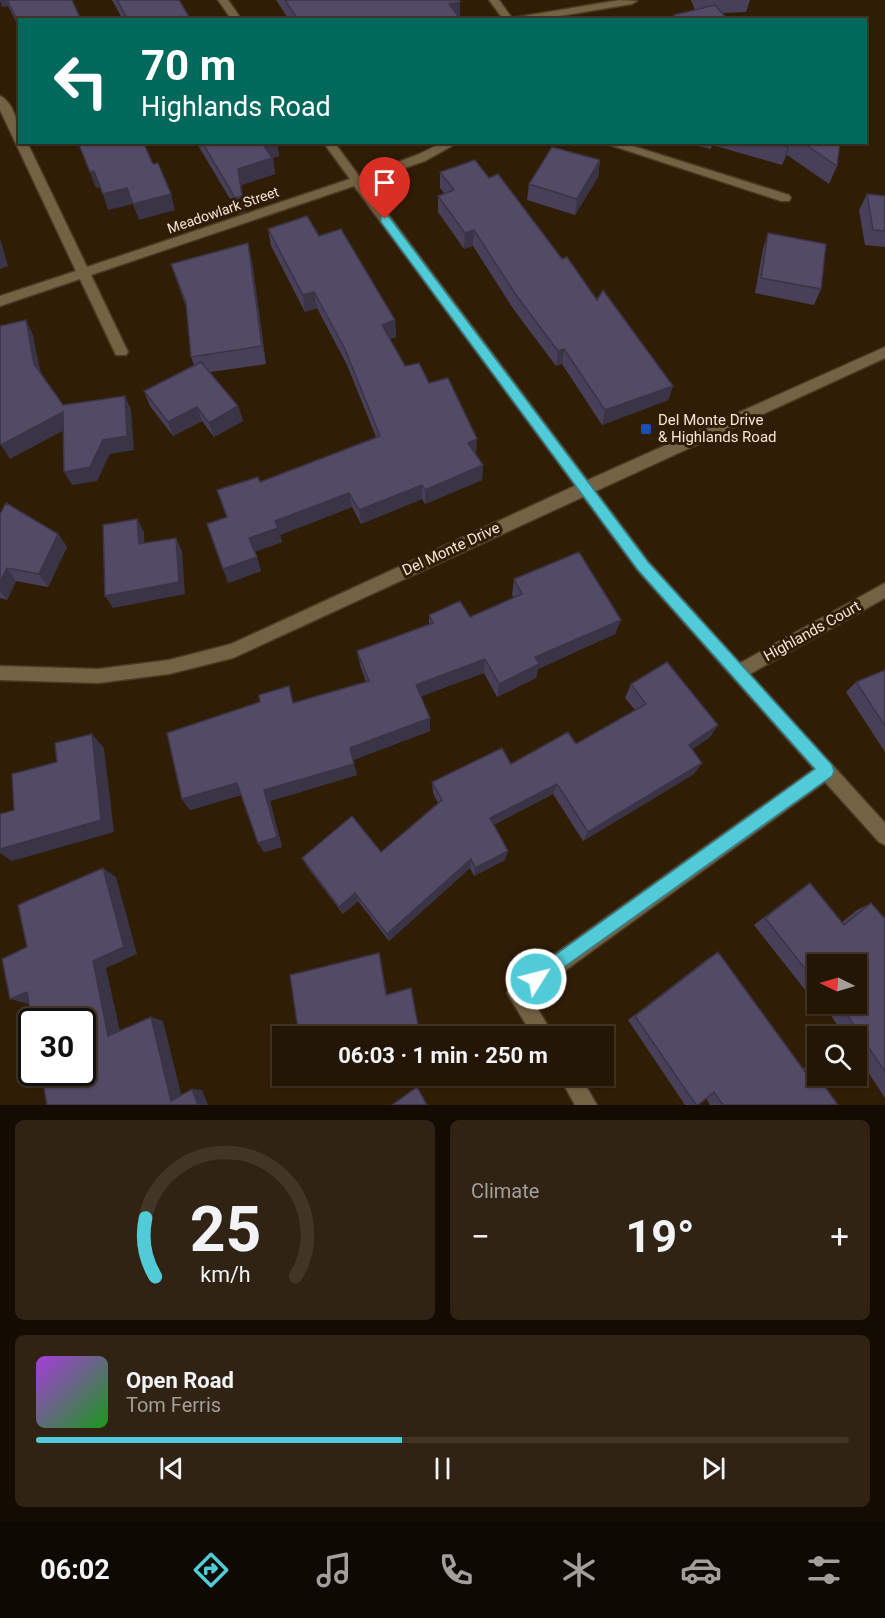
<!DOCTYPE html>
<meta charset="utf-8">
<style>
body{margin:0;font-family:Roboto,sans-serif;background:#302313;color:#f1f3f6;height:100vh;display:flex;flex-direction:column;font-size:22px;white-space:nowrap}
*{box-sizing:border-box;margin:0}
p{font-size:20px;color:#a39f9a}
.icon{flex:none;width:33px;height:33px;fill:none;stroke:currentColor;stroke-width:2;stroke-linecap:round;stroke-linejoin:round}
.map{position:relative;height:1105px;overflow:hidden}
.sheet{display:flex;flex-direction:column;gap:15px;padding:15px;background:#140c02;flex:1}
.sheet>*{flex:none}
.top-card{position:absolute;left:18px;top:18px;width:849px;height:126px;border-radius:0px;box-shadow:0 2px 4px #0004,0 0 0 2px #413526;background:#00695c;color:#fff;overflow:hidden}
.needle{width:39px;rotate:275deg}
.fabs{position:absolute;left:807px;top:954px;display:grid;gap:12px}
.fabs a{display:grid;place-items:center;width:60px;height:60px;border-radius:0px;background:#241604;box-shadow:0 2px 4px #0004,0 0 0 2px #413526;font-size:30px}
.speed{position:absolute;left:18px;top:1008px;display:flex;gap:12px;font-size:30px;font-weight:700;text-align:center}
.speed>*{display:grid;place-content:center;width:78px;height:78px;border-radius:50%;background:#241604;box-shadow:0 2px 4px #0004,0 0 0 2px #413526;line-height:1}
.speed .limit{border:3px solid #111;border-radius:9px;background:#fff;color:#111}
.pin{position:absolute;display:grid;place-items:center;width:51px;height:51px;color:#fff;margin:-62px -26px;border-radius:50% 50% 50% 0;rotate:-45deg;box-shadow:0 0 6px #0007}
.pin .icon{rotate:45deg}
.me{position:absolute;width:66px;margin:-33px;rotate:54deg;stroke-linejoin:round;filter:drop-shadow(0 0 4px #0008)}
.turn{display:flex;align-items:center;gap:21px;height:126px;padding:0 24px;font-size:27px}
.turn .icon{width:78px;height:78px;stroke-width:2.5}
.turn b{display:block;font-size:42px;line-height:51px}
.big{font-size:45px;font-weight:700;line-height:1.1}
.sheet .card{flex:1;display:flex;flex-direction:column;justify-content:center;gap:9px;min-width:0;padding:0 21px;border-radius:9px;background:#302313}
.sheet .dial{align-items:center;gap:0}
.dial svg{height:156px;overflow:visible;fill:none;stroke:#413526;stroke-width:7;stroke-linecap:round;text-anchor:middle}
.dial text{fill:#f1f3f6;stroke:none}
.song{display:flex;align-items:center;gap:18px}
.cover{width:72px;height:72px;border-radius:9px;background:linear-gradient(135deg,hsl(280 70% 55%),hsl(120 70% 35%))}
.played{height:6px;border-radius:3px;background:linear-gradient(90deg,#52cbd9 45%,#413526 45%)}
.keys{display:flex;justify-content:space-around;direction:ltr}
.heat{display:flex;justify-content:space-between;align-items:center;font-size:33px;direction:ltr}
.sheet .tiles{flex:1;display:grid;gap:15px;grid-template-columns:1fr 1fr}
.card:last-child{grid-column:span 2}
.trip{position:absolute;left:272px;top:1026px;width:342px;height:60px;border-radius:0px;background:#241604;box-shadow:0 2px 4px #0004,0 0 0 2px #413526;font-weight:700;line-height:60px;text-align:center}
.dock{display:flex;height:96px;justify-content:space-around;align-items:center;background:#0e0902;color:#a39f9a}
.dock .icon{width:42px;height:42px}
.dock .selected{color:#52cbd9}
.dock b{font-size:27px;color:#f1f3f6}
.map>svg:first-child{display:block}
</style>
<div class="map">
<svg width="885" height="1105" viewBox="0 0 885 1105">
<rect width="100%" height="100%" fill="#301d06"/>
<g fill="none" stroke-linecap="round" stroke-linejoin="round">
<defs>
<path id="minor" d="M 218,0 L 228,0 L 242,20 L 232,20 Z
M 489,0 L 499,0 L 512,18 L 620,0 L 637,1 L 632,4 L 536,20 L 504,20 Z
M 0,96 C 14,102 20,128 20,142 L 27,142 L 87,267 L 350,179 L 323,142 L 334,142 L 359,176 L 417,155 L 444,142 L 459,142 L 425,161 L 364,182 L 648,561 L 740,663 L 885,583 L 885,598 L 750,674 L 885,823 L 885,845 L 879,842 L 825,782 L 530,996 L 554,1036 L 533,1036 L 507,993 L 510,986 L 814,769 L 638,571 L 354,186 L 91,275 L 128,352 L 126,355 L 116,355 L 80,279 L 0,306 L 0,296 L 76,271 L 0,110 Z
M 601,142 L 620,142 L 789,195 L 791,198 L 789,201 L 781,201 Z
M 559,1076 L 580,1076 L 597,1105 L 575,1105 Z"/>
<path id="tertiary" d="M 885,347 L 885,358 L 233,658 L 169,674 L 98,683 L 0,680 L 0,666 L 98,669 L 169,660 L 231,644 L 581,483 Z"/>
</defs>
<!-- minor casing -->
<use href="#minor" stroke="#4b3923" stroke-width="3"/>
<!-- tertiary casing -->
<use href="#tertiary" stroke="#4b3923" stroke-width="3"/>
<!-- minor -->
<use href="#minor" fill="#746244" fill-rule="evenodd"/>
<!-- tertiary -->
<use href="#tertiary" fill="#746244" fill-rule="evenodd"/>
</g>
<!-- wall -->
<path fill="#474058" d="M 0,0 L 72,0 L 20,20 L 20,29 L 8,6 L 2,7 Z
M 112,0 L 179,0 L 191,20 L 123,20 Z
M 276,0 L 459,0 L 460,18 L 459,20 L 289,20 Z
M 691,0 L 750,0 L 746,12 L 722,13 L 728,20 L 673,20 L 674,15 L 695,10 Z
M 196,142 L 277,142 L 279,156 L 273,158 L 275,174 L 241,185 L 245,212 L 239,214 Z
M 686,142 L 840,142 L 837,166 L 829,184 L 787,155 L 782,165 L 712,145 L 711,149 L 686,143 Z
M 600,160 L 598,177 L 575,215 L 527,200 L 529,184 Z
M 440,172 L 489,178 L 673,386 L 668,400 L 602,425 L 562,364 L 556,366 L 514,310 L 473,246 L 464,249 L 438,212 L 438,196 L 445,194 L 440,188 Z
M 867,194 L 885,196 L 885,247 L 865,245 L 859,210 Z
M 268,229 L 319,236 L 395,320 L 396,337 L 390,339 L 405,366 L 429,383 L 476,454 L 483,465 L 482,480 L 425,504 L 422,499 L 361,524 L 352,507 L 280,535 L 282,542 L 254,552 L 261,571 L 228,583 L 227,517 L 260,482 L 376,437 L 347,365 L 317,308 L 305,312 L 271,246 Z
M 768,233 L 821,289 L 814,305 L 755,293 L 763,249 Z
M 248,243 L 252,262 L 266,364 L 210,372 L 238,406 L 243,421 L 214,437 L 202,421 L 173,436 L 150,406 L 144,391 L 194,365 L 191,357 L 186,307 L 171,264 Z
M 0,514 L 58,534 L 67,547 L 48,587 L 16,581 L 7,600 L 0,598 Z
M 514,579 L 621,620 L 615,634 L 538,669 L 536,678 L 497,697 L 484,673 L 421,696 L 430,718 L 430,731 L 353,760 L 357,775 L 270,801 L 282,847 L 264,852 L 258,843 L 241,795 L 190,810 L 182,799 L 295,703 L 366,682 L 360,665 L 357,651 L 429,625 L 429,615 L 470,617 L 514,598 L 512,595 Z
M 885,670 L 885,752 L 846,692 L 856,682 Z
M 631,684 L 718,725 L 709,738 L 692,749 L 694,774 L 583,841 L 553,794 L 493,825 L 505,860 L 474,876 L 470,868 L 389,941 L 358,901 L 343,914 L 307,867 L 302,858 L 381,852 L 438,803 L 433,793 L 432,782 L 511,764 L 576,744 L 635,710 L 625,698 Z
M 810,883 L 842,922 L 857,910 L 871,903 L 885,919 L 885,1098 L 856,1054 L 856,1036 L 845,1036 L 823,1004 L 856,1004 L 818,964 L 818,998 L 813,1000 L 754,925 L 798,891 Z
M 718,952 L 803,1068 L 811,1067 L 838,1105 L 710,1105 L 706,1098 L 698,1105 L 685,1105 L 628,1020 L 707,959 Z"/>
<!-- shaded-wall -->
<path fill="#3a3447" d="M 0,0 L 6,0 L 8,6 L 2,7 Z
M 460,2 L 460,18 L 459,20 L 449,20 L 449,4 Z
M 268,142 L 277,142 L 279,156 L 273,158 L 275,174 L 241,185 L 245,212 L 239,214 L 235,198 L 238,169 L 263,144 Z
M 790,142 L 787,155 L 782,165 L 788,147 Z
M 600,160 L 598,177 L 575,215 L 577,199 Z
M 94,171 L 100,187 L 96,188 L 90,172 Z
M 127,188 L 133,204 L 108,210 L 103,194 Z
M 171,194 L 175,210 L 139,220 L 133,204 Z
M 474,230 L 473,246 L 464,249 L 465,233 Z
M 0,238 L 8,266 L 0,269 Z
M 248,243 L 252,262 L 266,364 L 262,346 Z
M 314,292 L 317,308 L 305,312 L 303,295 Z
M 26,320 L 33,335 L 42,379 L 34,364 Z
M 395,320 L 396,337 L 383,341 L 382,325 Z
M 564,349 L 562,364 L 556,366 L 558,351 Z
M 673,386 L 668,400 L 602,425 L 605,410 Z
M 125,396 L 131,410 L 134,450 L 110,454 L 97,481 L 72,485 L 64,472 Z
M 238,406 L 243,421 L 214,437 L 209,423 Z
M 197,407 L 202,421 L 173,436 L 168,422 Z
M 63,412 L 70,427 L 10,459 L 1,445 Z
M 477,439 L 476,454 L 467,457 L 468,443 Z
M 483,465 L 482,480 L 425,504 L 425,490 Z
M 422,485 L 422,499 L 361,524 L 359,510 Z
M 349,493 L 352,507 L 280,535 L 282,542 L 254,552 L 249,538 L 275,521 Z
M 137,519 L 144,532 L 145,557 L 139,544 Z
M 58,534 L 67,547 L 48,587 L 39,574 Z
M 176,538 L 182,551 L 185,594 L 113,608 L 105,596 Z
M 257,557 L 261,571 L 228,583 L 223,569 Z
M 7,568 L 16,581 L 7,600 L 0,591 L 0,582 Z
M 621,620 L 615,634 L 538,669 L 536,678 L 497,697 L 499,684 L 535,657 Z
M 485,659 L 484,673 L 417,698 L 416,685 Z
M 430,718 L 430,731 L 352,760 L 350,748 Z
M 718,725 L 709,738 L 681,757 L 689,745 Z
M 92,734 L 104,748 L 114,832 L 12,861 L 0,853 L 0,849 Z
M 702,763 L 694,774 L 583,841 L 588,832 Z
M 354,764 L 357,775 L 270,801 L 282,847 L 264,852 L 258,843 L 264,790 Z
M 237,783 L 244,794 L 190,810 L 182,799 Z
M 557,784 L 553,794 L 488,828 L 490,818 Z
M 508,851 L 505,860 L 474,876 L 475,868 Z
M 471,859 L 470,868 L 389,941 L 387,934 Z
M 103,868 L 116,877 L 137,954 L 106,968 L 122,1040 L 108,1036 L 93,961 Z
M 355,893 L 358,901 L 343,914 L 339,907 Z
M 379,953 L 381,960 L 388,1000 L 386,995 Z
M 27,992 L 43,997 L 28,1004 L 10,999 Z
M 151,1017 L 163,1021 L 183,1102 L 171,1101 Z
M 192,1089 L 202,1090 L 208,1105 L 198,1105 Z"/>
<!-- building -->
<path fill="#534a66" stroke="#3a3447" stroke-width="1.5" d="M 7,0 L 72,0 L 81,20 L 20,20 L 20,26 Z
M 117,0 L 179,0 L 191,20 L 128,20 Z
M 285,0 L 459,0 L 460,2 L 449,4 L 459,17 L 450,20 L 298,20 Z
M 715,5 L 728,20 L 678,20 L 674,15 Z
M 78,142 L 143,142 L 153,164 L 158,163 L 171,194 L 133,204 L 127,188 L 103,194 L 94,171 L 90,172 Z
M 202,142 L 268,142 L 263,144 L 272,158 L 238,169 L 242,196 L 235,198 Z
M 773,142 L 790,142 L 788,147 Z
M 802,142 L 840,142 L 837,166 Z
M 552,147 L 600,160 L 577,199 L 529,184 Z
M 475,160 L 489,178 L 498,174 L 562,259 L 567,257 L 597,300 L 603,290 L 673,386 L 605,410 L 564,349 L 558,351 L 516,295 L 474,230 L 465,233 L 438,196 L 454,190 L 440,172 Z
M 867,194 L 885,196 L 885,231 L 873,230 Z
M 307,216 L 319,236 L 341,229 L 395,320 L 382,325 L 405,366 L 419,363 L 429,383 L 448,378 L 477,439 L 468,443 L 483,465 L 425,490 L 422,485 L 359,510 L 349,493 L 275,521 L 278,528 L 249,538 L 257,557 L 223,569 L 207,524 L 227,517 L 217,490 L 258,477 L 260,482 L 380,436 L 345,349 L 314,292 L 303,295 L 268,229 Z
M 768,233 L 826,244 L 821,289 L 761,278 Z
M 248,243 L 262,346 L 191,357 L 186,303 L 171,264 Z
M 26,320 L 34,364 L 63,405 L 125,396 L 127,436 L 103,440 L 90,467 L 64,472 L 63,412 L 1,445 L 0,443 L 0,326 Z
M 201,362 L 238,406 L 209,423 L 197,407 L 168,422 L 144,391 Z
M 6,503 L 58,534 L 39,574 L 7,568 L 0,582 L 0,514 Z
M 137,519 L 139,544 L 176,538 L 179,582 L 105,596 L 103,525 Z
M 579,552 L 621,620 L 535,657 L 539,664 L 499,684 L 485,659 L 416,685 L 430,718 L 350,748 L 354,764 L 264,790 L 277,837 L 258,843 L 237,783 L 182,799 L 167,733 L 260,702 L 259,695 L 289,686 L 293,703 L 369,681 L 357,651 L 433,623 L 429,615 L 460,601 L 470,617 L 522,594 L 514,579 Z
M 667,662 L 718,725 L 689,745 L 702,763 L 588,832 L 557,784 L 490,818 L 508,851 L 475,868 L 471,859 L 387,934 L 355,893 L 339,907 L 302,858 L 352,816 L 381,852 L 442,800 L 432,782 L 502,748 L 511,764 L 568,732 L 576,744 L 646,704 L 631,684 Z
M 885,670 L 885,726 L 856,682 Z
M 92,734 L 101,820 L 0,849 L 0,814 L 14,810 L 12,774 L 57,762 L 55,743 Z
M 103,868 L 124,947 L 93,961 L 108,1036 L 151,1017 L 171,1101 L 192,1089 L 198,1105 L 47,1105 L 41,1072 L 82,1072 L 82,1022 L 32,1022 L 27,992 L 10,999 L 2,959 L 27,947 L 18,905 Z
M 810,883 L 844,925 L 871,903 L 885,919 L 885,1072 L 840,1004 L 856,1004 L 856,964 L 818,964 L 818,985 L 765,918 Z
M 718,952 L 805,1072 L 811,1067 L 838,1105 L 723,1105 L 714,1092 L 698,1105 L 696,1105 L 635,1016 Z
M 379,953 L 386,995 L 411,988 L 420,1036 L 299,1036 L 290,975 Z
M 417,1087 L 427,1105 L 392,1105 Z"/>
<!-- route -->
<path fill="#52cbd9" stroke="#35848d" stroke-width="1.5" d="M 385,216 L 389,217 L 648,562 L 832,765 L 834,771 L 832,776 L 536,987 L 530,985 L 527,979 L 530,973 L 815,769 L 638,570 L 381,222 L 381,217 Z"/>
<!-- markers -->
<rect fill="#1a4fb4" stroke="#301d06" stroke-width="2" x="640" y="423" width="12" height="12" rx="3"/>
<g text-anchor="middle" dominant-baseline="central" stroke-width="6" stroke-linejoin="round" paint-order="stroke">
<!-- far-street labels -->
<g font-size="14" fill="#f3e5d8" stroke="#301d06">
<text transform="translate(223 210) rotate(-19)">Meadowlark Street</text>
</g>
<!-- poi labels -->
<g font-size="15" fill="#f3e5d8" stroke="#301d06" text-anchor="start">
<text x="658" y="420">Del Monte Drive<tspan x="658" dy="17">&amp; Highlands Road</tspan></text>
</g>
<!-- street labels -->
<g font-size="15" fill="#f3e5d8" stroke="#301d06">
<text transform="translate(451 549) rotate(-25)">Del Monte Drive</text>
<text transform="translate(812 631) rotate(-29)">Highlands Court</text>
</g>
</g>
</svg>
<div class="fabs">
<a><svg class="needle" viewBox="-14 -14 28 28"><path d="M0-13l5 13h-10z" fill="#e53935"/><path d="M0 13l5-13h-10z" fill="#a39f9a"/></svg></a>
<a><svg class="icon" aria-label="search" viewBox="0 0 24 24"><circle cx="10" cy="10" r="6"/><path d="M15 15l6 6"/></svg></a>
</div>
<div class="speed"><div class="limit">30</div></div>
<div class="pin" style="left:385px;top:219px;background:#d93025"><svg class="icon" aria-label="arrive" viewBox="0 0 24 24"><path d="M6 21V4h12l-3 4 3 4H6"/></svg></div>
<svg class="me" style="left:536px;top:979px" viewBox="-20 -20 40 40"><circle r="17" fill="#52cbd9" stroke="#fff" stroke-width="3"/><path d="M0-11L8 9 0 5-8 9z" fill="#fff"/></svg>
<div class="trip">06:03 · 1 min · 250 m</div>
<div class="top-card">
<div class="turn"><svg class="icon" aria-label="left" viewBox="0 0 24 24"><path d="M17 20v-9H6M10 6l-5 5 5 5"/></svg><div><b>70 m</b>Highlands Road</div></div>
</div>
</div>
<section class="sheet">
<div class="tiles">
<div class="card dial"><svg viewBox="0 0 100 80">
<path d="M14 69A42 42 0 1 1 86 69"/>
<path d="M14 69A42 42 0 0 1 9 39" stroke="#52cbd9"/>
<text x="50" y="56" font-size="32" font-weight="700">25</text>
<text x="50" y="72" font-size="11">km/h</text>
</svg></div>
<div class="card"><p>Climate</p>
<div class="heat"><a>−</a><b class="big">19°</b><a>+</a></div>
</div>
<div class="card">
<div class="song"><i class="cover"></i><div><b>Open Road</b><p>Tom Ferris</p></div></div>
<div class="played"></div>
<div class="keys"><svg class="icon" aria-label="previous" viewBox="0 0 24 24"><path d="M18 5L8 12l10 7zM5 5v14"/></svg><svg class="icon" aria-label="pause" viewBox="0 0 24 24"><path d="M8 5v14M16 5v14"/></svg><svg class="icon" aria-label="next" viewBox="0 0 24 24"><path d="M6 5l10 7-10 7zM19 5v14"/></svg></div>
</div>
</div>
</section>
<nav class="dock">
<b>06:02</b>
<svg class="icon selected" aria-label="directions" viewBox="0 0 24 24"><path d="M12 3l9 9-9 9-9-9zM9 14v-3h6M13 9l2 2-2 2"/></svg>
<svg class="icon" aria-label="music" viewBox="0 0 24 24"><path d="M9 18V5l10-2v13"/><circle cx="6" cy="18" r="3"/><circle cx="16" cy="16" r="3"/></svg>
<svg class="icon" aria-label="phone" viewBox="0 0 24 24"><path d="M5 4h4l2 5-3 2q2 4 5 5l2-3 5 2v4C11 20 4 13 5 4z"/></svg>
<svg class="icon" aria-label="climate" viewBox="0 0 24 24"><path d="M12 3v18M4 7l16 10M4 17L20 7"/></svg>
<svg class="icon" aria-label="car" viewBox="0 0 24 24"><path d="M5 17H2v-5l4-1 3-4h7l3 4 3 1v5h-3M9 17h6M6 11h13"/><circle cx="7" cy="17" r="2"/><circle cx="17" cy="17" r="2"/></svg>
<svg class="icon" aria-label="filters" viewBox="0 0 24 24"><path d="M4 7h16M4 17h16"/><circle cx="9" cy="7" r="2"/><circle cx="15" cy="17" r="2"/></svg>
</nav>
